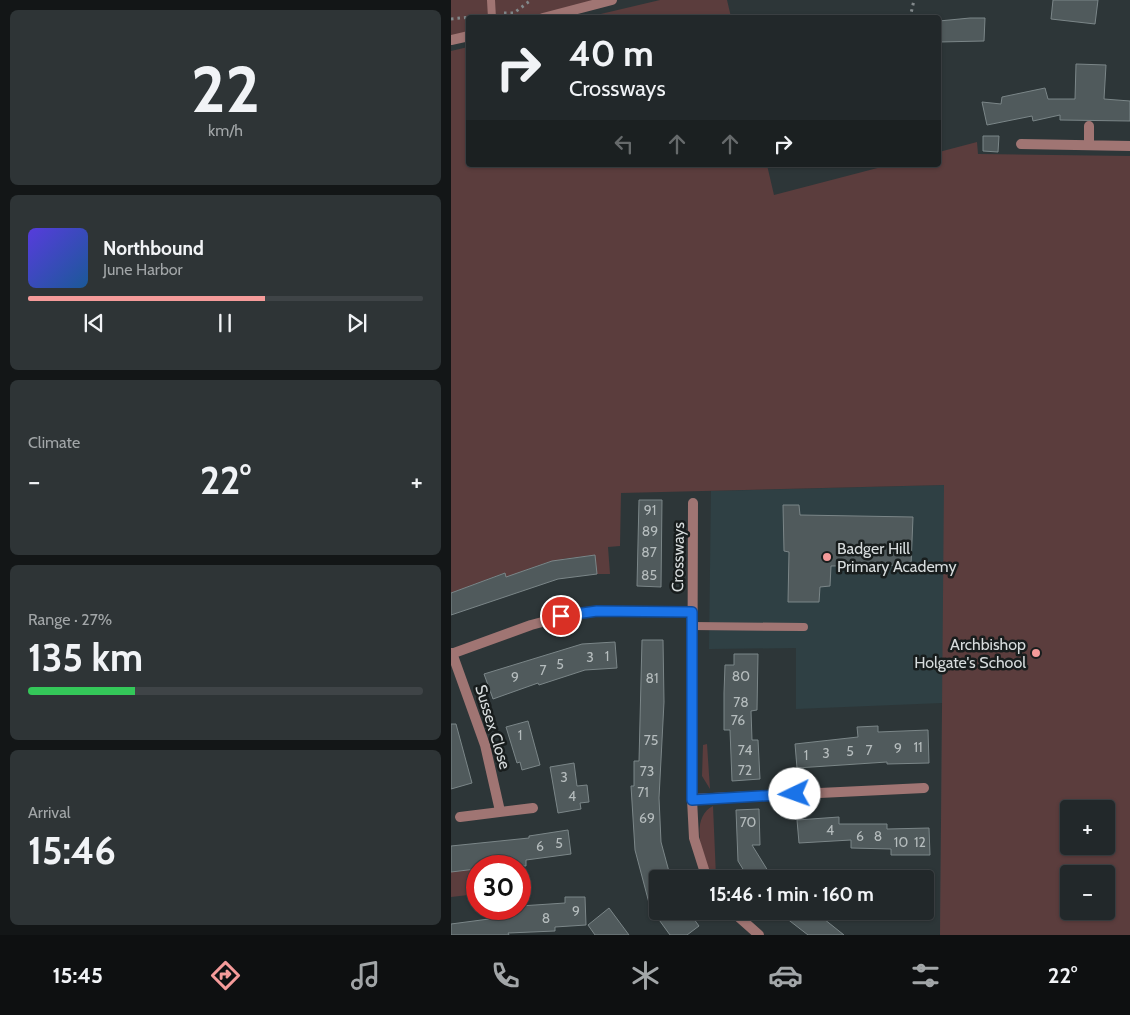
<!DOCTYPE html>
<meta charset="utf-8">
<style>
body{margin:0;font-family:Cabin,sans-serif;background:#2e3436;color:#f1f3f6;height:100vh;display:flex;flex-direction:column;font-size:19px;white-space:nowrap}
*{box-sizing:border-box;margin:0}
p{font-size:16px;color:#a2a6a8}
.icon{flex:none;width:28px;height:28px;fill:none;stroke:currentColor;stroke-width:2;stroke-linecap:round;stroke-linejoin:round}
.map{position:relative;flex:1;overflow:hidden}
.sheet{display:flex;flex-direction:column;gap:10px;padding:10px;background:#131617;width:451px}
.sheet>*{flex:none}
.hud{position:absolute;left:15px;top:15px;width:475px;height:152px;border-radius:5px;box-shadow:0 1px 4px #0004,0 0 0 1px #3f4447;background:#22282a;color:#f1f3f6;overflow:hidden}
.buttons{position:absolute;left:609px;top:800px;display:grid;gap:10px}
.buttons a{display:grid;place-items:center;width:55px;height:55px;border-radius:5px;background:#22282a;box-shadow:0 1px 4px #0004,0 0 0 1px #3f4447;font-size:25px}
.speed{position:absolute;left:15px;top:855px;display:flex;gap:10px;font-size:25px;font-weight:700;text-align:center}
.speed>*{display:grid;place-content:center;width:65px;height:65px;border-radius:50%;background:#22282a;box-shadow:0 1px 4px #0004,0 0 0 1px #3f4447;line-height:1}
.speed .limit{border:8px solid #d22;background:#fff;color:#111}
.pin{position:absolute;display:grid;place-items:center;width:42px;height:42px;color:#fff;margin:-21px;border:2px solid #fff;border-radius:50%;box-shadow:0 1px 5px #0007}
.me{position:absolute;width:55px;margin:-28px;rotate:267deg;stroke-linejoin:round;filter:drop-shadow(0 0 4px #0008)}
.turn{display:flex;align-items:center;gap:18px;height:105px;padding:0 20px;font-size:22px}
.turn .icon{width:65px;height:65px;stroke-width:2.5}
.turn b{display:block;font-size:35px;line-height:42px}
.lanes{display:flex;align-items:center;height:48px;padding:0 20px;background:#0003;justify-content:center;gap:25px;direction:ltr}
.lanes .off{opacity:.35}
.big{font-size:38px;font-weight:700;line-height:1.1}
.sheet .card{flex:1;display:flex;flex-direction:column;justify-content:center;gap:8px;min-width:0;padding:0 18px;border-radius:8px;background:#2e3436}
.sheet .dial{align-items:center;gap:0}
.dial b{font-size:65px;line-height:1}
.song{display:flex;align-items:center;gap:15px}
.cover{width:60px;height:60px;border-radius:8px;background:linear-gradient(135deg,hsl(250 70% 55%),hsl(210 70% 35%))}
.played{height:5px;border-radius:2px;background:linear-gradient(90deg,#f59b9a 60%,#3f4447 60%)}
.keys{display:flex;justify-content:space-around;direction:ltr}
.heat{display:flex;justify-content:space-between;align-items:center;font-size:28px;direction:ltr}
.charge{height:8px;border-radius:4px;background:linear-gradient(90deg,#34c759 27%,#3f4447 0)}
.trip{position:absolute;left:198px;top:870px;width:285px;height:50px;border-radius:5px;background:#22282a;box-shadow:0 1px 4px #0004,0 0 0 1px #3f4447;font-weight:700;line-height:50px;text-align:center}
.tab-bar{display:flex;height:80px;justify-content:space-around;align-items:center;background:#0e1011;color:#a2a6a8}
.tab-bar .icon{width:35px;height:35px}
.tab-bar .current{color:#f59b9a}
.tab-bar b{font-size:22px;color:#f1f3f6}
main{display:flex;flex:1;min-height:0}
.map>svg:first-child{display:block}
</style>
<main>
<section class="sheet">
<div class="card dial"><b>22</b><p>km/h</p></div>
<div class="card">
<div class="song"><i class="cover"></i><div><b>Northbound</b><p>June Harbor</p></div></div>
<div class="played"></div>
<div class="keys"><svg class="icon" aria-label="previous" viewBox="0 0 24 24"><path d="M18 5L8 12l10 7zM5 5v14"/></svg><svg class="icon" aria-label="pause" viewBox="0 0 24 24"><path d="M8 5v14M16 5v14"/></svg><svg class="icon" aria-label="next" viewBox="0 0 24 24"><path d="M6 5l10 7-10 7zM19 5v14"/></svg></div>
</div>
<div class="card"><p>Climate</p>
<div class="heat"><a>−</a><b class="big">22°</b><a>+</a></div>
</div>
<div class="card"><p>Range · 27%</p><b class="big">135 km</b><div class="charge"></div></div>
<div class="card"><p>Arrival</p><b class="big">15:46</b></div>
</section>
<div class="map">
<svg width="679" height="935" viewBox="0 0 679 935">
<rect width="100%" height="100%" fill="#2d3638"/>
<!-- built -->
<path fill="#2f4044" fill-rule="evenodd" d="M 679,156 L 679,935 L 489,935 L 491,703 L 345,709 L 345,648 L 258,649 L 260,491 L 493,485 ZM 618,809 L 655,809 L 655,846 L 618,846 ZM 618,874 L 655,874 L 655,911 L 618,911 Z"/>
<!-- green -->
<path fill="#5b3d3d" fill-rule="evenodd" d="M 0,0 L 155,0 L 86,17 L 18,18 L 17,35 L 0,39 Z
M 209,0 L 276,0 L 280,17 L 137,17 Z
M 17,47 L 18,165 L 316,165 L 323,195 L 438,165 L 488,165 L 488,152 L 526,142 L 527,154 L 679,156 L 679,935 L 489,935 L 493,485 L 170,493 L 169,546 L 157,547 L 159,574 L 146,574 L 143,555 L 111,559 L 111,565 L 100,569 L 97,562 L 69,572 L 71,578 L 57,583 L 53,573 L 0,593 L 0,51 ZM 618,809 L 655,809 L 655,846 L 618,846 ZM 618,874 L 655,874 L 655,911 L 618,911 Z
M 256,744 L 259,789 L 251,776 L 252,745 Z
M 262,806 L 265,877 L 262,878 C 251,859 238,818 262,806 Z
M 36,859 L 36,866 L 26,866 L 26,894 L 0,897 L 0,872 L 25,869 L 25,860 Z"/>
<!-- building -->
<path fill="#505a5c" stroke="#7b8688" d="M 602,0 L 647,0 L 644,24 L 600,19 Z
M 519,18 L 534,18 L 533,41 L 488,42 L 488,21 Z
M 625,64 L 655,65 L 653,99 L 679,101 L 679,121 L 609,120 L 609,115 L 582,121 L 581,116 L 536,125 L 531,102 L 550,104 L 551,97 L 594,88 L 597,99 L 624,99 Z
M 532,136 L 548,136 L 547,152 L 532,151 Z
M 188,500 L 211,500 L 210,587 L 186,586 Z
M 332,505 L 348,505 L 349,515 L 462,517 L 460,565 L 380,566 L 379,586 L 369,587 L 368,602 L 337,602 L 338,552 L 333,551 Z
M 144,555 L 146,574 L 107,579 L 0,615 L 0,593 L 54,573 L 55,577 L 101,561 Z
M 191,640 L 212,640 L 213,702 L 208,798 L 210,842 L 220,879 L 206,879 L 206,911 L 237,911 L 248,926 L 236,935 L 219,935 L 206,917 L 202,918 L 184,850 L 180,786 L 183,786 L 183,761 L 188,761 Z
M 164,642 L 166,668 L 134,670 L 88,685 L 87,683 L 42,699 L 33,674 L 131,644 Z
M 283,654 L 307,654 L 306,710 L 300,711 L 301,740 L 307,740 L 309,779 L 281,781 L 279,730 L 273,730 L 273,693 L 274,665 L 283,665 Z
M 77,721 L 89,765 L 71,770 L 69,762 L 66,763 L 55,727 Z
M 0,724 L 5,724 L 21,783 L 0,789 Z
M 427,726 L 427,732 L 477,730 L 478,763 L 436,764 L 436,762 L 346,768 L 344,744 L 407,737 L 406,727 Z
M 123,763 L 126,786 L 136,785 L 138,802 L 129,803 L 130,809 L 107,813 L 99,767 Z
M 308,809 L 309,845 L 301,845 L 322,879 L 298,879 L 287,861 L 285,810 Z
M 388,817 L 388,824 L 436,824 L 436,829 L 478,828 L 479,855 L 440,855 L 440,849 L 400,848 L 400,840 L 348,843 L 346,820 Z
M 117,830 L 120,854 L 75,860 L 75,866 L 25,866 L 25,869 L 0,872 L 0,846 L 78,838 L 78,836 Z
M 114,897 L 134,897 L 135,925 L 104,927 L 104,931 L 57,933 L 58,935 L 0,935 L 0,924 L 38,919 L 38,912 L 65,910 L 69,906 L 114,903 Z
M 158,908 L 178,935 L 144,935 L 137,925 Z
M 326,911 L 363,911 L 393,935 L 357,935 Z"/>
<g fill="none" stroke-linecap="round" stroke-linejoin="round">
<!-- path -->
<path stroke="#82898b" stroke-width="3" stroke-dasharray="2.5 4" stroke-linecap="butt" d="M 53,13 L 63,13 L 80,0
M 459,18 L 463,0
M 0,19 L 29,16"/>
<!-- service -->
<path stroke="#a07573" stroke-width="8" d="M 40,0 L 41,18
M 241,626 L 353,627"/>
<!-- minor -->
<path stroke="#a07573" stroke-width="10" d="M 92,18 L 161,0
M 0,40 L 18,36
M 570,144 L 679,146
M 638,145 L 638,126
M 242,503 L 241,799 L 243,838 L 256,879
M 1,653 L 34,745 L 49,811
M 0,654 L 80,625 L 129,612 L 241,612
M 241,799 L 473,788
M 9,817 L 82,808
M 281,911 L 308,935"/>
</g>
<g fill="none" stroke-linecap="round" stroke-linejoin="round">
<defs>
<path id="route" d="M 110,616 L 146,611 L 241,612 L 241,800 L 344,794"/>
</defs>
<!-- route casing -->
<use href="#route" stroke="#114b97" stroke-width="12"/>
<!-- route -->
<use href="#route" stroke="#1a73e8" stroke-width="9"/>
</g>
<!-- markers -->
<g fill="#f59b9a" stroke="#181d1d" stroke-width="2">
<circle cx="376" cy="557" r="5"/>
<circle cx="585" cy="653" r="5"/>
</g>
<g text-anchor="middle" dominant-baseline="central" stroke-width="5" stroke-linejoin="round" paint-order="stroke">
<!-- number labels -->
<g font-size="14" fill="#b5bcbd">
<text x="199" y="510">91</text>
<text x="199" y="531">89</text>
<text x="198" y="552">87</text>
<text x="198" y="575">85</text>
<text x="156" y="656">1</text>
<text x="139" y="657">3</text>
<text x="109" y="664">5</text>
<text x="92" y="670">7</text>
<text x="290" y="676">80</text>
<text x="64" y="677">9</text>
<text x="201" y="678">81</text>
<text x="290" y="702">78</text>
<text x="287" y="720">76</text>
<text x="69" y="735">1</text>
<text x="200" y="740">75</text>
<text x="467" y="747">11</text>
<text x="447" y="748">9</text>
<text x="294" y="750">74</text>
<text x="418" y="750">7</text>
<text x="399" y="751">5</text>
<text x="375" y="753">3</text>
<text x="355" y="755">1</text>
<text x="294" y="770">72</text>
<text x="196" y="771">73</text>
<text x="113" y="777">3</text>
<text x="192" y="792">71</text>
<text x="121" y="796">4</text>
<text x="196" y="818">69</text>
<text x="297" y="822">70</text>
<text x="379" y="830">4</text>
<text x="409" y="836">6</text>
<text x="427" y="836">8</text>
<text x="450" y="842">10</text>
<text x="469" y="842">12</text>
<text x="108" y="843">5</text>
<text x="89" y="846">6</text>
<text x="125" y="911">9</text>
<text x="95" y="918">8</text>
</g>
<!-- poi labels -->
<g font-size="16" fill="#d7dcdd" stroke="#181d1d" text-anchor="start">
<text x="386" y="548">Badger Hill<tspan x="386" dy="18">Primary Academy</tspan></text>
<text x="575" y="644" text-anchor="end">Archbishop<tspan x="575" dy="18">Holgate's School</tspan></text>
</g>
<!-- street labels -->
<g font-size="16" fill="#d7dcdd" stroke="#181d1d">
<text transform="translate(227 557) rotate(-89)">Crossways</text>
<text transform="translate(42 727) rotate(73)">Sussex Close</text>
</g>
</g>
</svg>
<div class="buttons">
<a>+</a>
<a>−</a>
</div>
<div class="speed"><div class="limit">30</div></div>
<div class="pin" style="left:110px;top:616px;background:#d93025"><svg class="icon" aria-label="arrive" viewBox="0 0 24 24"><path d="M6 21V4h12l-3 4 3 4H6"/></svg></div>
<svg class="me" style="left:344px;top:794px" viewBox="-20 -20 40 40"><circle r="19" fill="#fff"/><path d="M0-13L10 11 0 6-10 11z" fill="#1a73e8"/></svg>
<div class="trip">15:46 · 1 min · 160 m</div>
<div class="hud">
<div class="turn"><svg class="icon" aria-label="right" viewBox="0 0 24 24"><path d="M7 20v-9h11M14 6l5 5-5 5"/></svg><div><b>40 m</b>Crossways</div></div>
<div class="lanes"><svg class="icon off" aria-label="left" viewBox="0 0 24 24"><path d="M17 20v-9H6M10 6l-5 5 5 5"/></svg><svg class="icon off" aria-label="ahead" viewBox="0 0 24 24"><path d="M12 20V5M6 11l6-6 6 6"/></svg><svg class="icon off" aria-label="ahead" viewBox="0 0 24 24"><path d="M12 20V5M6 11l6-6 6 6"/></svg><svg class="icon" aria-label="right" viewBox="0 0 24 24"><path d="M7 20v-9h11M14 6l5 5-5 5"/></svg></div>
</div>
</div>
</main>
<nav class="tab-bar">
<b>15:45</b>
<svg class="icon current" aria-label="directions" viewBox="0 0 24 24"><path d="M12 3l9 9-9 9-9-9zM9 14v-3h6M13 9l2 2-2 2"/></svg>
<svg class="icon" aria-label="music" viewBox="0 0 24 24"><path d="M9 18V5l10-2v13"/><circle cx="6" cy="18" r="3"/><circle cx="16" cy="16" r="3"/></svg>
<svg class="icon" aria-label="phone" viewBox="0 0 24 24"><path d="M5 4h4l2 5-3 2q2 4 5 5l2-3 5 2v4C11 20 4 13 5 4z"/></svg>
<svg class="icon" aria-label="climate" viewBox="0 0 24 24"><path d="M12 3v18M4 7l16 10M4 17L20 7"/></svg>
<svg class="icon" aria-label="car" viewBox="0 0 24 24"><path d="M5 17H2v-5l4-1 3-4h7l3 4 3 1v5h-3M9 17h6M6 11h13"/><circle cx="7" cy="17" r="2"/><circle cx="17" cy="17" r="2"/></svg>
<svg class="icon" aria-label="filters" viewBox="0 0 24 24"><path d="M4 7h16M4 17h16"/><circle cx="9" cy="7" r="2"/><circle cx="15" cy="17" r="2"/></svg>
<b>22°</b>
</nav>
